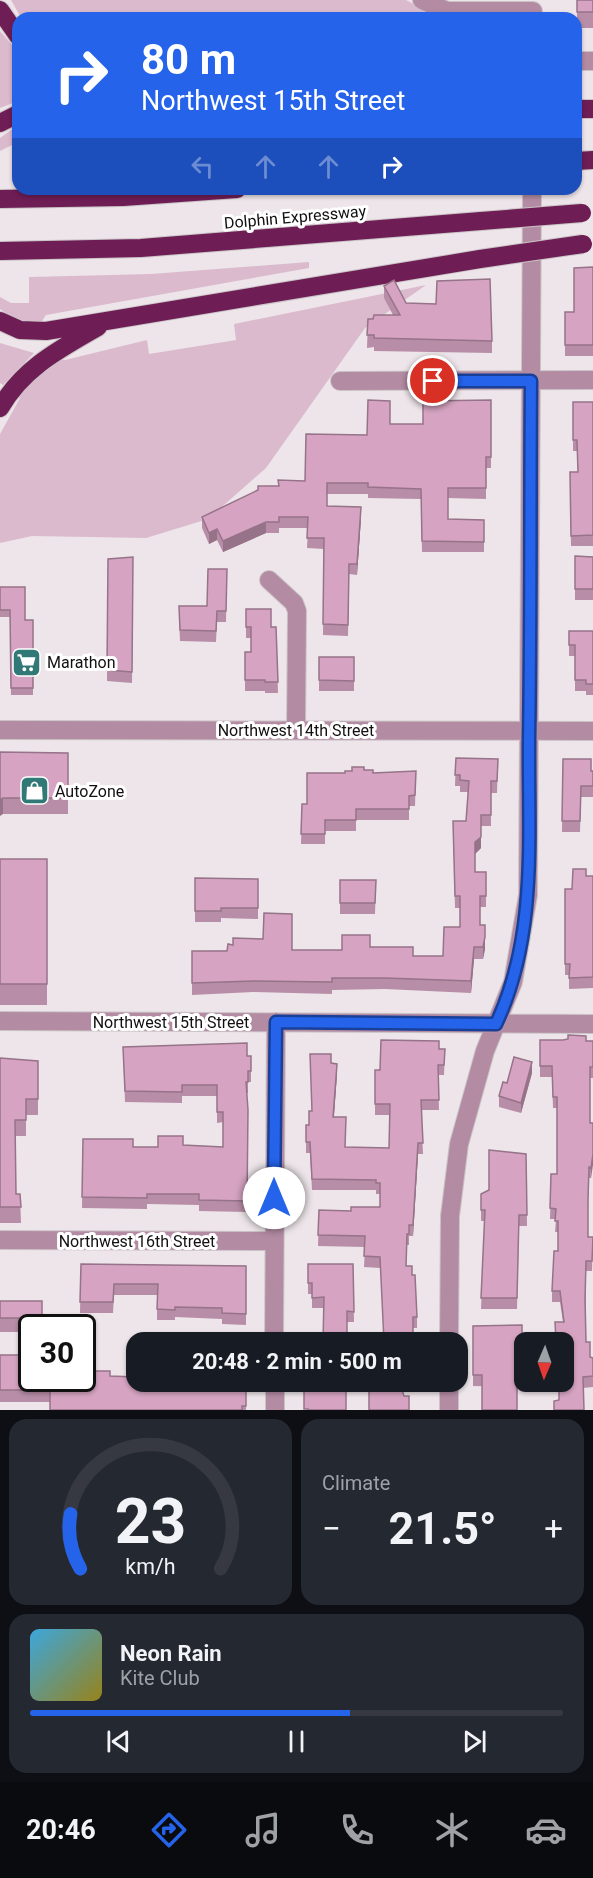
<!DOCTYPE html>
<meta charset="utf-8">
<style>
body{margin:0;font-family:Roboto,sans-serif;background:#242831;color:#f1f3f6;height:100vh;display:flex;flex-direction:column;font-size:22px;white-space:nowrap}
*{box-sizing:border-box;margin:0}
p{font-size:20px;color:#9ea1a6}
.icon{flex:none;width:33px;height:33px;fill:none;stroke:currentColor;stroke-width:2;stroke-linecap:round;stroke-linejoin:round}
.map{position:relative;height:1410px;overflow:hidden}
.details{display:flex;flex-direction:column;gap:9px;padding:9px;background:#0d0f14;flex:1}
.details>*{flex:none}
.top-card{position:absolute;left:12px;top:12px;width:570px;height:183px;border-radius:18px;box-shadow:0 2px 4px #0004;background:#2563eb;color:#fff;overflow:hidden}
.needle{width:39px;rotate:182deg}
.buttons{position:absolute;left:514px;top:1332px;display:grid;gap:12px}
.buttons a{display:grid;place-items:center;width:60px;height:60px;border-radius:12px;background:#171b24;box-shadow:0 2px 4px #0004;font-size:30px}
.speed{position:absolute;left:18px;top:1314px;display:flex;gap:12px;font-size:30px;font-weight:700;text-align:center}
.speed>*{display:grid;place-content:center;width:78px;height:78px;border-radius:50%;background:#171b24;box-shadow:0 2px 4px #0004;line-height:1}
.speed .limit{border:3px solid #111;border-radius:9px;background:#fff;color:#111}
.pin{position:absolute;display:grid;place-items:center;width:51px;height:51px;color:#fff;margin:-26px;border:3px solid #fff;border-radius:50%;box-shadow:0 2px 6px #0007}
.me{position:absolute;width:66px;margin:-33px;rotate:0deg;stroke-linejoin:round;filter:drop-shadow(0 0 4px #0008)}
.turn{display:flex;align-items:center;gap:21px;height:126px;padding:0 30px;font-size:27px}
.turn .icon{width:78px;height:78px;stroke-width:2.5}
.turn b{display:block;font-size:42px;line-height:51px}
.lanes{display:flex;align-items:center;height:57px;padding:0 30px;background:#0003;justify-content:center;gap:30px;direction:ltr}
.lanes .off{opacity:.35}
.big{font-size:45px;font-weight:700;line-height:1.1}
.details .card{flex:1;display:flex;flex-direction:column;justify-content:center;gap:9px;min-width:0;padding:0 21px;border-radius:18px;background:#242831}
.details .dial{align-items:center;gap:0}
.dial svg{height:156px;overflow:visible;fill:none;stroke:#363941;stroke-width:7;stroke-linecap:round;text-anchor:middle}
.dial text{fill:#f1f3f6;stroke:none}
.song{display:flex;align-items:center;gap:18px}
.cover{width:72px;height:72px;border-radius:9px;background:linear-gradient(135deg,hsl(200 70% 55%),hsl(50 70% 35%))}
.played{height:6px;border-radius:3px;background:linear-gradient(90deg,#2563eb 60%,#363941 60%)}
.keys{display:flex;justify-content:space-around;direction:ltr}
.heat{display:flex;justify-content:space-between;align-items:center;font-size:33px;direction:ltr}
.details .tiles{flex:1;display:grid;gap:9px;grid-template-columns:1fr 1fr}
.card:last-child{grid-column:span 2}
.trip{position:absolute;left:126px;top:1332px;width:342px;height:60px;border-radius:18px;background:#171b24;box-shadow:0 2px 4px #0004;font-weight:700;line-height:60px;text-align:center}
.tabs{display:flex;height:96px;justify-content:space-around;align-items:center;background:#090b0e;color:#9ea1a6}
.tabs .icon{width:42px;height:42px}
.tabs .on{color:#2563eb}
.tabs b{font-size:27px;color:#f1f3f6}
.map>svg:first-child{display:block}
</style>
<div class="map">
<svg width="593" height="1410" viewBox="0 0 593 1410">
<rect width="100%" height="100%" fill="#ede5e9"/>
<!-- green -->
<path fill="#dbbacd" d="M 11,0 L 406,0 L 440,18 L 18,18 L 18,21 L 16,19 L 20,16 Z
M 0,31 L 18,52 L 18,101 L 0,108 Z
M 18,125 L 18,142 L 0,151 L 0,138 Z
M 309,262 L 309,268 L 46,315 L 42,321 C 26,324 13,319 0,309 L 0,297 L 11,303 L 29,303 L 29,277 L 151,274 Z
M 426,285 L 365,328 L 266,468 L 208,519 L 146,538 L 32,536 L 0,543 L 0,434 L 20,398 L 16,395 L 54,359 L 65,360 L 147,340 L 149,354 L 236,340 L 234,324 Z
M 0,343 L 34,353 L 3,385 L 0,383 Z"/>
<g fill="none" stroke-linecap="round" stroke-linejoin="round">
<defs>
<path id="minor" d="M 422,0 L 447,11 L 533,11
M 576,61 L 593,61
M 340,381 L 593,380
M 269,580 L 294,603 L 297,611 L 296,730
M 0,730 L 593,731
M 0,1021 L 593,1024
M 0,1240 L 274,1241
M 274,1342 L 276,1022
M 449,1342 L 450,1216 L 459,1144 L 485,1051 L 513,982 L 528,895 L 532,189
M 275,1382 L 275,1410
M 449,1410 L 449,1382"/>
<path id="highway" d="M 0,10 L 18,36
M 576,109 L 593,109
M 0,123 L 18,114
M 576,161 L 593,160
M 0,199 L 123,197 L 237,189
M 0,251 L 141,248 L 481,221
M 0,321 L 20,330 L 46,331 L 480,259
M 0,408 C 23,368 60,349 98,327"/>
</defs>
<!-- minor casing -->
<use href="#minor" stroke="#cac3c6" stroke-width="20"/>
<!-- highway casing -->
<use href="#highway" stroke="#cac3c6" stroke-width="20"/>
<!-- minor -->
<use href="#minor" stroke="#b38ba3" stroke-width="18"/>
<!-- highway -->
<use href="#highway" stroke="#6e1d55" stroke-width="18"/>
<defs>
<path id="highway-bridge" d="M 481,221 L 582,213
M 480,259 L 583,244"/>
</defs>
<!-- highway-bridge casing -->
<use href="#highway-bridge" stroke="#cac3c6" stroke-width="20" stroke-linecap="butt"/>
<!-- highway-bridge -->
<use href="#highway-bridge" stroke="#6e1d55" stroke-width="18"/>
</g>
<!-- wall -->
<path fill="#b88da7" fill-rule="evenodd" d="M 577,0 L 593,0 L 593,28 L 577,28 Z
M 593,267 L 593,356 L 565,356 L 565,312 L 574,312 Z
M 384,286 L 406,303 L 492,341 L 492,353 L 374,351 L 374,347 L 367,348 L 368,319 L 373,319 L 393,315 L 384,298 Z
M 491,400 L 491,468 L 486,468 L 486,499 L 448,498 L 448,519 L 484,520 L 484,552 L 422,552 L 421,499 L 368,498 L 368,494 L 327,494 L 327,506 L 361,518 L 357,575 L 349,574 L 348,636 L 323,635 L 324,549 L 307,548 L 308,528 L 279,528 L 279,533 L 266,533 L 223,552 L 217,540 L 209,544 L 202,528 L 202,517 L 279,486 L 305,481 L 367,435 L 390,424 L 423,424 Z
M 573,402 L 593,402 L 593,546 L 571,546 L 570,472 L 578,472 L 577,451 L 573,451 Z
M 575,556 L 593,557 L 593,600 L 575,600 Z
M 133,557 L 132,683 L 107,681 L 108,559 Z
M 227,569 L 226,622 L 217,622 L 216,642 L 180,641 L 179,617 L 207,606 Z
M 0,587 L 25,620 L 33,620 L 33,695 L 11,695 L 10,617 L 0,617 Z
M 246,627 L 276,627 L 278,693 L 265,693 L 265,691 L 245,691 L 245,652 L 251,652 L 251,638 L 246,638 Z
M 593,631 L 593,695 L 586,695 L 586,691 L 575,691 L 575,656 L 569,656 L 569,645 Z
M 319,657 L 354,657 L 354,691 L 319,691 Z
M 0,752 L 68,753 L 68,814 L 3,814 Z
M 456,758 L 498,759 L 497,793 L 491,793 L 491,826 L 481,826 L 481,848 L 475,854 L 475,872 L 486,872 L 486,907 L 480,907 L 480,925 L 485,949 L 483,959 L 474,959 L 471,993 L 385,989 L 332,990 L 332,994 L 253,992 L 192,995 L 192,951 L 342,950 L 370,947 L 413,956 L 443,956 L 460,927 L 460,908 L 455,908 L 453,821 L 466,821 L 468,792 L 460,792 L 460,786 L 455,786 Z
M 563,759 L 593,771 L 593,797 L 581,797 L 580,832 L 562,832 Z
M 364,770 L 373,773 L 416,771 L 415,806 L 409,806 L 409,820 L 356,820 L 356,831 L 325,831 L 325,844 L 301,844 L 302,804 L 307,804 Z
M 0,859 L 47,859 L 47,1005 L 0,1005 Z
M 586,876 L 593,876 L 593,988 L 569,989 L 569,975 L 565,975 L 565,889 L 572,889 Z
M 195,878 L 258,879 L 258,919 L 221,918 L 221,922 L 195,922 Z
M 340,880 L 376,880 L 375,914 L 340,914 Z
M 540,1040 L 593,1041 L 593,1078 L 590,1078 L 590,1123 L 593,1123 L 591,1178 L 589,1178 L 588,1207 L 588,1237 L 593,1237 L 592,1271 L 586,1271 L 586,1342 L 590,1357 L 593,1358 L 593,1387 L 583,1388 L 559,1400 L 559,1388 L 473,1386 L 473,1326 L 522,1340 L 556,1341 L 563,1322 L 560,1302 L 552,1302 L 552,1291 L 558,1251 L 558,1232 L 555,1232 L 556,1219 L 550,1219 L 551,1174 L 557,1174 L 557,1108 L 553,1108 L 552,1077 L 540,1077 ZM 525,1342 L 564,1382 L 525,1382 Z
M 123,1047 L 247,1056 L 251,1067 L 251,1082 L 248,1082 L 248,1093 L 246,1093 L 248,1110 L 247,1212 L 199,1211 L 199,1205 L 147,1204 L 147,1209 L 82,1208 L 83,1139 L 133,1147 L 158,1147 L 183,1145 L 223,1147 L 223,1122 L 217,1123 L 217,1096 L 182,1096 L 182,1103 L 125,1102 Z
M 439,1049 L 445,1049 L 444,1075 L 438,1075 L 439,1110 L 421,1110 L 423,1154 L 418,1154 L 413,1236 L 409,1236 L 409,1245 L 407,1245 L 406,1266 L 412,1275 L 417,1317 L 417,1328 L 413,1328 L 380,1268 L 364,1267 L 365,1247 L 318,1246 L 319,1210 L 351,1211 L 380,1207 L 380,1194 L 376,1194 L 376,1190 L 312,1190 L 310,1153 L 306,1153 L 306,1125 L 309,1125 L 312,1111 L 331,1063 L 337,1074 L 334,1117 L 345,1147 L 389,1148 L 390,1115 L 375,1115 L 375,1070 L 380,1070 Z
M 0,1058 L 38,1061 L 38,1115 L 26,1115 L 26,1136 L 15,1136 L 16,1194 L 20,1194 L 21,1223 L 0,1223 Z
M 532,1073 L 521,1113 L 499,1107 L 499,1096 L 507,1083 Z
M 526,1154 L 527,1226 L 519,1226 L 517,1309 L 481,1309 L 485,1221 L 481,1221 L 481,1194 L 489,1190 Z
M 81,1264 L 246,1266 L 246,1325 L 222,1324 L 222,1319 L 175,1317 L 175,1320 L 157,1320 L 157,1295 L 114,1295 L 113,1313 L 80,1313 Z
M 308,1264 L 353,1264 L 354,1322 L 347,1322 L 323,1308 L 312,1308 L 312,1294 L 308,1294 Z
M 0,1301 L 42,1301 L 42,1328 L 32,1328 L 32,1332 L 0,1332 Z
M 0,1355 L 32,1378 L 110,1376 L 246,1382 L 246,1410 L 50,1410 L 50,1402 L 0,1402 Z"/>
<!-- shaded-wall -->
<path fill="#967388" d="M 361,507 L 361,518 L 357,575 L 357,564 Z
M 266,522 L 266,533 L 223,552 L 223,541 Z
M 217,529 L 217,540 L 209,544 L 209,533 Z
M 3,798 L 3,814 L 0,816 L 0,800 Z
M 481,837 L 481,848 L 475,854 L 475,842 Z
M 485,925 L 485,949 L 483,959 L 483,947 Z
M 474,947 L 474,959 L 471,993 L 471,981 Z
M 532,1062 L 532,1073 L 521,1113 L 521,1103 Z
M 337,1064 L 337,1074 L 333,1128 L 333,1117 Z
M 418,1143 L 418,1154 L 413,1236 L 413,1225 Z
M 593,1154 L 593,1165 L 591,1178 L 591,1168 Z"/>
<!-- building -->
<path fill="#d6a4c2" stroke="#967388" stroke-width="1.5" d="M 577,0 L 593,0 L 593,12 L 577,12 Z
M 593,267 L 593,345 L 565,345 L 565,312 L 574,312 L 574,268 Z
M 490,279 L 492,341 L 374,338 L 374,335 L 367,335 L 368,319 L 373,319 L 374,315 L 400,315 L 384,286 L 394,280 L 406,303 L 436,304 L 437,281 Z
M 368,400 L 390,401 L 390,424 L 423,424 L 423,401 L 491,400 L 491,457 L 486,457 L 486,488 L 448,488 L 448,519 L 484,520 L 484,542 L 422,541 L 421,489 L 368,487 L 368,483 L 327,483 L 327,506 L 361,507 L 357,564 L 349,564 L 348,625 L 323,624 L 324,538 L 307,538 L 308,517 L 279,517 L 279,522 L 266,522 L 223,541 L 217,529 L 209,533 L 202,517 L 258,490 L 258,486 L 279,486 L 278,480 L 305,481 L 306,434 L 367,435 Z
M 573,402 L 593,402 L 593,535 L 571,536 L 570,472 L 578,472 L 577,440 L 573,440 Z
M 575,556 L 593,557 L 593,589 L 575,589 Z
M 133,557 L 132,672 L 107,670 L 108,559 Z
M 208,569 L 227,569 L 226,611 L 217,611 L 216,631 L 180,630 L 179,606 L 207,606 Z
M 0,587 L 25,587 L 25,620 L 33,620 L 33,688 L 11,688 L 10,610 L 0,610 Z
M 246,609 L 271,609 L 271,627 L 276,627 L 278,682 L 265,682 L 265,680 L 245,680 L 245,652 L 251,652 L 251,627 L 246,627 Z
M 569,631 L 593,631 L 593,684 L 586,684 L 586,680 L 575,680 L 575,645 L 569,645 Z
M 319,657 L 354,657 L 354,681 L 319,680 Z
M 0,752 L 68,753 L 68,798 L 3,798 L 0,800 Z
M 456,758 L 498,759 L 497,781 L 491,781 L 491,815 L 481,815 L 481,837 L 475,842 L 475,872 L 486,872 L 486,896 L 480,896 L 480,925 L 485,925 L 485,937 L 483,947 L 474,947 L 471,981 L 385,978 L 332,978 L 332,982 L 253,981 L 192,983 L 192,951 L 227,951 L 228,944 L 233,945 L 233,938 L 263,939 L 264,913 L 292,914 L 292,950 L 342,950 L 342,935 L 370,935 L 370,947 L 413,947 L 413,956 L 443,956 L 444,927 L 460,927 L 460,896 L 455,896 L 453,821 L 466,821 L 469,781 L 460,780 L 460,775 L 455,775 Z
M 563,759 L 591,759 L 591,771 L 593,771 L 593,786 L 581,786 L 580,821 L 562,821 Z
M 352,767 L 364,767 L 364,770 L 373,770 L 373,773 L 416,771 L 415,795 L 409,796 L 409,809 L 356,809 L 356,820 L 325,820 L 325,834 L 301,834 L 302,804 L 307,804 L 307,773 L 345,773 L 345,771 L 352,771 Z
M 0,859 L 47,859 L 47,984 L 0,984 Z
M 573,869 L 586,869 L 586,876 L 593,876 L 593,977 L 569,978 L 570,964 L 565,964 L 565,889 L 572,889 Z
M 195,878 L 258,879 L 258,908 L 221,908 L 221,911 L 195,911 Z
M 340,880 L 376,880 L 375,903 L 340,903 Z
M 568,1035 L 586,1036 L 586,1041 L 593,1041 L 593,1067 L 590,1067 L 590,1123 L 593,1123 L 593,1154 L 591,1168 L 589,1167 L 588,1199 L 588,1237 L 593,1237 L 592,1261 L 586,1261 L 585,1299 L 586,1342 L 590,1342 L 590,1357 L 593,1358 L 593,1376 L 583,1377 L 584,1410 L 554,1410 L 554,1401 L 559,1400 L 559,1382 L 564,1382 L 564,1342 L 525,1342 L 525,1377 L 517,1377 L 517,1410 L 482,1410 L 482,1375 L 473,1375 L 473,1326 L 522,1325 L 522,1340 L 556,1341 L 555,1322 L 564,1322 L 560,1291 L 552,1291 L 554,1251 L 558,1251 L 558,1221 L 555,1221 L 556,1209 L 550,1208 L 551,1174 L 557,1174 L 557,1097 L 553,1097 L 552,1066 L 540,1066 L 540,1040 L 563,1040 L 568,1039 Z
M 381,1040 L 439,1041 L 439,1049 L 445,1049 L 444,1065 L 438,1065 L 439,1100 L 421,1100 L 423,1143 L 418,1143 L 413,1225 L 409,1225 L 409,1234 L 407,1234 L 406,1266 L 412,1266 L 412,1275 L 415,1275 L 417,1317 L 413,1317 L 413,1342 L 384,1342 L 380,1257 L 364,1256 L 365,1236 L 318,1235 L 319,1210 L 351,1211 L 351,1207 L 380,1207 L 380,1183 L 376,1183 L 376,1180 L 312,1179 L 310,1142 L 306,1142 L 306,1125 L 309,1125 L 309,1111 L 312,1111 L 310,1054 L 331,1054 L 331,1063 L 337,1064 L 333,1117 L 346,1117 L 345,1147 L 389,1148 L 390,1104 L 375,1104 L 375,1070 L 380,1070 Z
M 247,1043 L 247,1056 L 251,1056 L 251,1071 L 248,1071 L 248,1082 L 246,1082 L 248,1110 L 247,1201 L 199,1200 L 199,1194 L 147,1194 L 147,1198 L 82,1197 L 83,1139 L 133,1139 L 133,1147 L 158,1147 L 158,1136 L 183,1136 L 183,1145 L 223,1147 L 223,1112 L 217,1112 L 217,1085 L 182,1085 L 182,1092 L 125,1091 L 123,1047 Z
M 514,1057 L 532,1062 L 521,1103 L 499,1096 L 503,1082 L 507,1083 Z
M 0,1058 L 38,1061 L 38,1099 L 26,1099 L 26,1120 L 15,1120 L 16,1194 L 20,1194 L 21,1207 L 0,1207 Z
M 489,1150 L 526,1154 L 527,1215 L 519,1215 L 517,1298 L 481,1298 L 485,1210 L 481,1210 L 481,1194 L 489,1190 Z
M 81,1264 L 246,1266 L 246,1314 L 222,1313 L 222,1308 L 175,1307 L 175,1310 L 157,1309 L 158,1284 L 114,1284 L 113,1302 L 80,1302 Z
M 308,1264 L 353,1264 L 354,1312 L 347,1311 L 347,1342 L 323,1342 L 324,1297 L 312,1298 L 312,1283 L 308,1283 Z
M 0,1301 L 42,1301 L 42,1318 L 0,1318 Z
M 0,1355 L 32,1355 L 32,1378 L 82,1378 L 82,1371 L 110,1371 L 110,1376 L 136,1377 L 136,1382 L 246,1382 L 246,1406 L 242,1406 L 242,1410 L 50,1410 L 50,1390 L 0,1390 Z
M 304,1382 L 346,1382 L 346,1410 L 308,1410 L 308,1409 L 304,1409 Z
M 369,1382 L 402,1382 L 402,1390 L 404,1396 L 409,1396 L 409,1410 L 369,1410 Z"/>
<g fill="none" stroke-linecap="round" stroke-linejoin="round">
<defs>
<path id="route" d="M 274,1198 L 276,1022 L 496,1024 C 538,935 528,835 529,739 C 531,619 530,500 531,381 L 433,381"/>
</defs>
<!-- route casing -->
<use href="#route" stroke="#184099" stroke-width="15"/>
<!-- route -->
<use href="#route" stroke="#2563eb" stroke-width="10"/>
</g>
<!-- icons -->
<defs>
<symbol id="supermarket-square" viewBox="-11 -11 22 22"><rect x="-9" y="-9" width="18" height="18" rx="4" fill="#307977" stroke="#fff"/><path d="M-6-5.5h2.5l.6 2H6L4.5 2H-2.5L-4.4-4H-6ZM-1.5 3.2a1.3 1.3 0 1 0 .1 0ZM3 3.2a1.3 1.3 0 1 0 .1 0Z" fill="#fff"/></symbol>
<symbol id="shop-square" viewBox="-11 -11 22 22"><rect x="-9" y="-9" width="18" height="18" rx="4" fill="#307977" stroke="#fff"/><path d="M-5-2.5h2.3a2.7 3.5 0 0 1 5.4 0H5L5.5 6h-11ZM-1.5-2.5h3a1.5 2.3 0 0 0-3 0Z" fill="#fff"/></symbol>
</defs>
<g fill-rule="evenodd">
<use href="#supermarket-square" x="10" y="646" width="33" height="33"/>
<use href="#shop-square" x="18" y="774" width="33" height="33"/>
</g>
<g text-anchor="middle" dominant-baseline="central" stroke-width="6" stroke-linejoin="round" paint-order="stroke">
<!-- street labels -->
<g font-size="16" fill="#120f10" stroke="#fff">
<text transform="translate(295 217) rotate(-5)">Dolphin Expressway</text>
<text x="296" y="730">Northwest 14th Street</text>
<text x="171" y="1022">Northwest 15th Street</text>
<text x="137" y="1241">Northwest 16th Street</text>
</g>
<!-- poi labels -->
<g font-size="16" fill="#120f10" stroke="#fff" text-anchor="start">
<text x="47" y="662">Marathon</text>
<text x="55" y="791">AutoZone</text>
</g>
</g>
</svg>
<div class="buttons">
<a><svg class="needle" viewBox="-14 -14 28 28"><path d="M0-13l5 13h-10z" fill="#e53935"/><path d="M0 13l5-13h-10z" fill="#9ea1a6"/></svg></a>
</div>
<div class="speed"><div class="limit">30</div></div>
<div class="pin" style="left:433px;top:381px;background:#d93025"><svg class="icon" aria-label="arrive" viewBox="0 0 24 24"><path d="M6 21V4h12l-3 4 3 4H6"/></svg></div>
<svg class="me" style="left:274px;top:1198px" viewBox="-20 -20 40 40"><circle r="19" fill="#fff"/><path d="M0-13L10 11 0 6-10 11z" fill="#2563eb"/></svg>
<div class="trip">20:48 · 2 min · 500 m</div>
<div class="top-card">
<div class="turn"><svg class="icon" aria-label="right" viewBox="0 0 24 24"><path d="M7 20v-9h11M14 6l5 5-5 5"/></svg><div><b>80 m</b>Northwest 15th Street</div></div>
<div class="lanes"><svg class="icon off" aria-label="left" viewBox="0 0 24 24"><path d="M17 20v-9H6M10 6l-5 5 5 5"/></svg><svg class="icon off" aria-label="ahead" viewBox="0 0 24 24"><path d="M12 20V5M6 11l6-6 6 6"/></svg><svg class="icon off" aria-label="ahead" viewBox="0 0 24 24"><path d="M12 20V5M6 11l6-6 6 6"/></svg><svg class="icon" aria-label="right" viewBox="0 0 24 24"><path d="M7 20v-9h11M14 6l5 5-5 5"/></svg></div>
</div>
</div>
<section class="details">
<div class="tiles">
<div class="card dial"><svg viewBox="0 0 100 80">
<path d="M14 69A42 42 0 1 1 86 69"/>
<path d="M14 69A42 42 0 0 1 9 41" stroke="#2563eb"/>
<text x="50" y="56" font-size="32" font-weight="700">23</text>
<text x="50" y="72" font-size="11">km/h</text>
</svg></div>
<div class="card"><p>Climate</p>
<div class="heat"><a>−</a><b class="big">21.5°</b><a>+</a></div>
</div>
<div class="card">
<div class="song"><i class="cover"></i><div><b>Neon Rain</b><p>Kite Club</p></div></div>
<div class="played"></div>
<div class="keys"><svg class="icon" aria-label="previous" viewBox="0 0 24 24"><path d="M18 5L8 12l10 7zM5 5v14"/></svg><svg class="icon" aria-label="pause" viewBox="0 0 24 24"><path d="M8 5v14M16 5v14"/></svg><svg class="icon" aria-label="next" viewBox="0 0 24 24"><path d="M6 5l10 7-10 7zM19 5v14"/></svg></div>
</div>
</div>
</section>
<nav class="tabs">
<b>20:46</b>
<svg class="icon on" aria-label="directions" viewBox="0 0 24 24"><path d="M12 3l9 9-9 9-9-9zM9 14v-3h6M13 9l2 2-2 2"/></svg>
<svg class="icon" aria-label="music" viewBox="0 0 24 24"><path d="M9 18V5l10-2v13"/><circle cx="6" cy="18" r="3"/><circle cx="16" cy="16" r="3"/></svg>
<svg class="icon" aria-label="phone" viewBox="0 0 24 24"><path d="M5 4h4l2 5-3 2q2 4 5 5l2-3 5 2v4C11 20 4 13 5 4z"/></svg>
<svg class="icon" aria-label="climate" viewBox="0 0 24 24"><path d="M12 3v18M4 7l16 10M4 17L20 7"/></svg>
<svg class="icon" aria-label="car" viewBox="0 0 24 24"><path d="M5 17H2v-5l4-1 3-4h7l3 4 3 1v5h-3M9 17h6M6 11h13"/><circle cx="7" cy="17" r="2"/><circle cx="17" cy="17" r="2"/></svg>
</nav>
